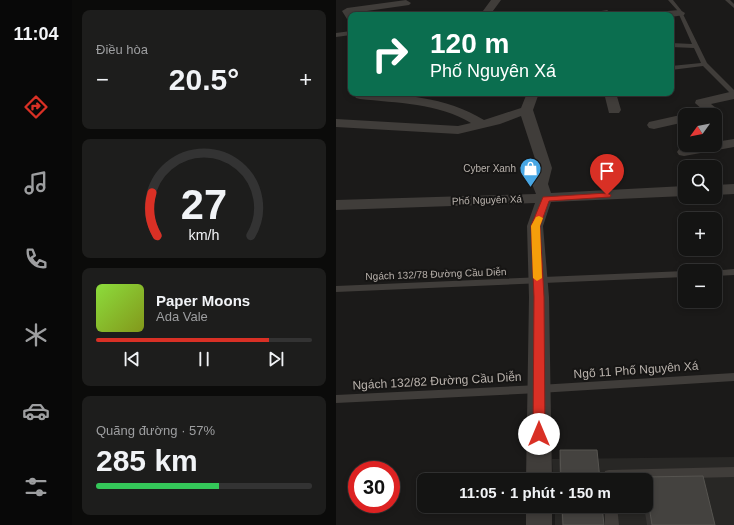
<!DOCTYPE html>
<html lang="vi">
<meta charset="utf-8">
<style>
body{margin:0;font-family:Helvetica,sans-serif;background:#1d1d1c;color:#f1f3f6;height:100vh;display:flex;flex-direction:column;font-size:15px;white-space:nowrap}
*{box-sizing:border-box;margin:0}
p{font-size:13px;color:#9d9ea0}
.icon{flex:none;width:22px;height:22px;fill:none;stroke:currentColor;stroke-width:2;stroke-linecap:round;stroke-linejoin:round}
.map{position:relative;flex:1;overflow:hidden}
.sheet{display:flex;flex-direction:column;gap:10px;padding:10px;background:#0b0b0a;width:264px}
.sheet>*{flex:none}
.hud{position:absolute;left:12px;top:12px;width:326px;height:84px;border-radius:8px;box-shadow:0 2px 6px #0003,0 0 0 1px #333;background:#0b6e4f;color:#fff;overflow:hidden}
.needle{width:26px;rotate:237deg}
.controls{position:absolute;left:342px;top:108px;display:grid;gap:8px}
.controls a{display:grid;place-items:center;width:44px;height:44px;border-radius:8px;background:#141413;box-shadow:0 2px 6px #0003,0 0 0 1px #333;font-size:20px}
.speed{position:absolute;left:12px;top:461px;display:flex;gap:8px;font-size:20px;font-weight:700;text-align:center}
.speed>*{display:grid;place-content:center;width:52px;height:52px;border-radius:50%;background:#141413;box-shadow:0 2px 6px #0003,0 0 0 1px #333;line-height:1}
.speed .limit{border:6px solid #d22;background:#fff;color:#111}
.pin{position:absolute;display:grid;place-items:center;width:34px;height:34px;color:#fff;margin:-41px -17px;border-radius:50% 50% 50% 0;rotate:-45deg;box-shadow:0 0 4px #0007}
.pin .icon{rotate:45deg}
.me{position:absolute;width:44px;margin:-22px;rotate:0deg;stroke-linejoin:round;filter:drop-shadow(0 0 3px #0008)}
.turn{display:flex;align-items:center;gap:14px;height:84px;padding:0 16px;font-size:18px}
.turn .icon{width:52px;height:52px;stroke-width:2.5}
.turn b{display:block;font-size:28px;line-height:34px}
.big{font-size:30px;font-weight:800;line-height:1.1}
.sheet .tile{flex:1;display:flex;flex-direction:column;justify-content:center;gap:6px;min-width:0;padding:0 14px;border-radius:8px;background:#1d1d1c}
.sheet .dial{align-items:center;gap:0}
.dial svg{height:104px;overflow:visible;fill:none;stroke:#333;stroke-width:7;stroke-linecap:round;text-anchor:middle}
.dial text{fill:#f1f3f6;stroke:none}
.song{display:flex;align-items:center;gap:12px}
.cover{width:48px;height:48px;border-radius:6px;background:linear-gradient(135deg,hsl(90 70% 55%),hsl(70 70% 35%))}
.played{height:4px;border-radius:2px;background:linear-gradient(90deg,#d93025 80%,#333 80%)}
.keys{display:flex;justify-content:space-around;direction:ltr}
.heat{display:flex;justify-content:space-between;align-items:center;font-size:22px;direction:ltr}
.charge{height:6px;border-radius:3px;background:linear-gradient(90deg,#34c759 57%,#333 0)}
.trip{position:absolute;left:81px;top:473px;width:236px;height:40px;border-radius:8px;background:#141413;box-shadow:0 2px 6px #0003,0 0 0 1px #333;font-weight:800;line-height:40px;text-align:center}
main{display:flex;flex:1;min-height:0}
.tabs{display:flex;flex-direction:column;width:72px;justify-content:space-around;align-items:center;background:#080808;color:#9d9ea0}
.tabs .icon{width:28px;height:28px}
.tabs .on{color:#d93025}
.tabs b{font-size:18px;color:#f1f3f6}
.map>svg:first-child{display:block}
</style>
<main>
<nav class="tabs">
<b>11:04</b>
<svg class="icon on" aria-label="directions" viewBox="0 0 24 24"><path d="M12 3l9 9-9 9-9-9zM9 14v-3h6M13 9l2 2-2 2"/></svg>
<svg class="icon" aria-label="music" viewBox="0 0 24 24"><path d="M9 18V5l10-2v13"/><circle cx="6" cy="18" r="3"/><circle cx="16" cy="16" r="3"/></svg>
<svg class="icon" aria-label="phone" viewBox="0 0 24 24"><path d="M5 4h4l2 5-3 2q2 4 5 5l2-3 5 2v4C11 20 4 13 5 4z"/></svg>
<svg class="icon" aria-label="climate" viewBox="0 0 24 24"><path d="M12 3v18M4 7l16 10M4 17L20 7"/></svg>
<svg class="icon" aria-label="car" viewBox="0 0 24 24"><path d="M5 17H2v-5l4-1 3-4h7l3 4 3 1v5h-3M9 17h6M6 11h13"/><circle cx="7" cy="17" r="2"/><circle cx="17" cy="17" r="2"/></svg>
<svg class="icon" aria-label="filters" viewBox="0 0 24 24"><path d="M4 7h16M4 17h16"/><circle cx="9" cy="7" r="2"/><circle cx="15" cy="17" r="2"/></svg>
</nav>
<section class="sheet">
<div class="tile"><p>Điều hòa</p>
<div class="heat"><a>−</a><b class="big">20.5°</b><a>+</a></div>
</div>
<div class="tile dial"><svg viewBox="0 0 100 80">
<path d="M14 69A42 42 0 1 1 86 69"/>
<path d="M14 69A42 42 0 0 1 10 36" stroke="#d93025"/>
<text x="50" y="56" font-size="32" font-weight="700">27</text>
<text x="50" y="72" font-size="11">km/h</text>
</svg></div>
<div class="tile">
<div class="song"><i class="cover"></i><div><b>Paper Moons</b><p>Ada Vale</p></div></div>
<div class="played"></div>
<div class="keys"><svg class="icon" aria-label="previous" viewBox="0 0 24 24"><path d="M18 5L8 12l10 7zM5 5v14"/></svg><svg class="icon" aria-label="pause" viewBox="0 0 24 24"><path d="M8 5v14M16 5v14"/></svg><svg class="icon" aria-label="next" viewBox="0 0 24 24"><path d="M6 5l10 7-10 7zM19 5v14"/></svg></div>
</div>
<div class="tile"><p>Quãng đường · 57%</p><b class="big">285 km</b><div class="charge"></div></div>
</section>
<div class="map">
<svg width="398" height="525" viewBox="0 0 398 525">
<rect width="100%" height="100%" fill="#1b1a19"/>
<!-- built -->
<path fill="#282725" d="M 398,457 L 398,525 L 219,525 L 219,506 L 310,506 L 310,480 L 217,480 L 216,459 Z"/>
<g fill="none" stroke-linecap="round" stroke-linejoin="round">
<!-- service -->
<path fill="#403d3a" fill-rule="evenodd" d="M 332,0 L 337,0 L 345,10 L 371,63 L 398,90 L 398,96 L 396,95 L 367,66 L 335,70 L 335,66 L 365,63 L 358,48 L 335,47 L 335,43 L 356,44 L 341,10 Z
M 389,0 L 394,0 L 398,4 L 398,8 Z
M 15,31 L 15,35 L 0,37 L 0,33 Z
M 398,269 L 398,275 L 379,276 L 379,271 L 376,271 Z
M 349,271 L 349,277 L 0,292 L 0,286 Z
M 398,373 L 398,381 L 203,393 L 0,403 L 0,395 L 203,385 Z
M 398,467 L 398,477 L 267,480 L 269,471 L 273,470 Z
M 269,506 L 281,506 L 283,525 L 269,525 Z"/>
<!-- minor -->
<path fill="#403d3a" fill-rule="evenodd" d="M 70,0 L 75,3 L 73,5 L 17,13 L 19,15 L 15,15 L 15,20 L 11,19 L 6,11 L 11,8 Z
M 155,0 L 165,0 L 154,15 L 144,15 Z
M 271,10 L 278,15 L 253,15 L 254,13 Z
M 344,10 L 349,13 L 348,15 L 335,17 L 335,15 L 314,15 L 319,12 Z
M 398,91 L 398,99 L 375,104 L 385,112 L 383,115 L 356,115 L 358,112 L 367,110 L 359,103 L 360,100 Z
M 19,93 C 62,93 111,97 148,120 L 185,108 L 191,93 L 203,93 L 197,110 L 216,168 L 212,184 L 215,193 L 349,186 L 349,196 L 215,202 L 207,226 L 213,297 L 216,480 L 190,480 L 193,297 L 191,226 L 199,203 L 0,210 L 0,200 L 200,194 L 196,184 L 202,168 L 185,116 L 164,124 L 122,134 L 0,127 L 0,119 L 122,126 L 135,123 C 103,103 60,103 24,99 L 20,98 L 18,95 Z
M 268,93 L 280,93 L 285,110 L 283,113 L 273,113 Z
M 349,114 L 353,115 L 349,115 L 349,122 L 318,129 L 313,128 L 311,125 L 313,122 Z
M 398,139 L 398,147 L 348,156 L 343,155 L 341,152 L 343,149 L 363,145 L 379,145 L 379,142 Z
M 398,184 L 398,194 L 379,195 L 379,185 Z
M 190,506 L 216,506 L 216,525 L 190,525 Z"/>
</g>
<!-- wall -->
<path fill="#363432" d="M 224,450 L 264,480 L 224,480 L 223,464 Z
M 308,477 L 379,525 L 311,525 L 308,506 L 310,506 L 310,480 L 308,480 Z
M 225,506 L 266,506 L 268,525 L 226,525 Z"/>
<!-- building -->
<path fill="#44423f" stroke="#565450" d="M 224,450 L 261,450 L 264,480 L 225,480 Z
M 367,476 L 379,525 L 316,525 L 310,487 L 310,480 L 309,480 L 308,477 Z
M 226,506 L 266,506 L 268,525 L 227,525 Z"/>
<!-- route -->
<path fill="#d93025" stroke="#8d1f18" d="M 271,193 L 275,195 L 274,197 L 213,201 L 204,226 L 208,297 L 209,434 L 207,438 L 203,439 L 199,438 L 197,434 L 198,297 L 195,226 L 207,197 Z"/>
<!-- slow -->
<path fill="#f59e0b" d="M 203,216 L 207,218 L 204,226 L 206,278 L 201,281 L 197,278 L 195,226 L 200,217 Z"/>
<!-- icons -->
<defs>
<symbol id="shop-pin" viewBox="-11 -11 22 30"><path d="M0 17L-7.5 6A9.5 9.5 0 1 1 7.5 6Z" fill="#48a7e4" stroke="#161514"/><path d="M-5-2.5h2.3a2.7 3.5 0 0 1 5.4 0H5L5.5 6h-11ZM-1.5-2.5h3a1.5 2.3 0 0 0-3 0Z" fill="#fff"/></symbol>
</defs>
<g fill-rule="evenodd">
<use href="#shop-pin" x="182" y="156" width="25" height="34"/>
</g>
<g text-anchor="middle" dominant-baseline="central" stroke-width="4" stroke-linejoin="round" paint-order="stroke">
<!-- poi labels -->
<g font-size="10" fill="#b9b2ac" stroke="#161514" text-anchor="end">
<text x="180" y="168">Cyber Xanh</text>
</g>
<!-- street labels -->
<g font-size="10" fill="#b9b2ac" stroke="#161514">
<text transform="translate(151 200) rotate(-2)">Phố Nguyên Xá</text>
<text transform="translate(100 274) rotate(-2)">Ngách 132/78 Đường Cầu Diễn</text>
</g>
<!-- near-street labels -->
<g font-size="12" fill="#b9b2ac" stroke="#161514">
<text transform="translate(300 370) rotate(-4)">Ngõ 11 Phố Nguyên Xá</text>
<text transform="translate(101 381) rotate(-3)">Ngách 132/82 Đường Cầu Diễn</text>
</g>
</g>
</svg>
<div class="controls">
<a><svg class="needle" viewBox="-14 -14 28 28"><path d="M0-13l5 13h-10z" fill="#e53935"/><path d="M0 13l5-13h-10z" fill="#9d9ea0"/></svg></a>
<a><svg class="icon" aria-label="search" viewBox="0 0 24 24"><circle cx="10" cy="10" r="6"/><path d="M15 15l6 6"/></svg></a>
<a>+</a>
<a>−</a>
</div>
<div class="speed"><div class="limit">30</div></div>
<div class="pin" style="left:271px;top:195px;background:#d93025"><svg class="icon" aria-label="arrive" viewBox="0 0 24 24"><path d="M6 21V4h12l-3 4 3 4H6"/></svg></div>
<svg class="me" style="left:203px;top:434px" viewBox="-20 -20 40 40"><circle r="19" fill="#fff"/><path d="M0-13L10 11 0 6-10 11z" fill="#d93025"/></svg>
<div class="trip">11:05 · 1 phút · 150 m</div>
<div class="hud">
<div class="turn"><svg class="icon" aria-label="right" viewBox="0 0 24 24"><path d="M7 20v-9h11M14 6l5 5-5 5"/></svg><div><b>120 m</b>Phố Nguyên Xá</div></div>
</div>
</div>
</main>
